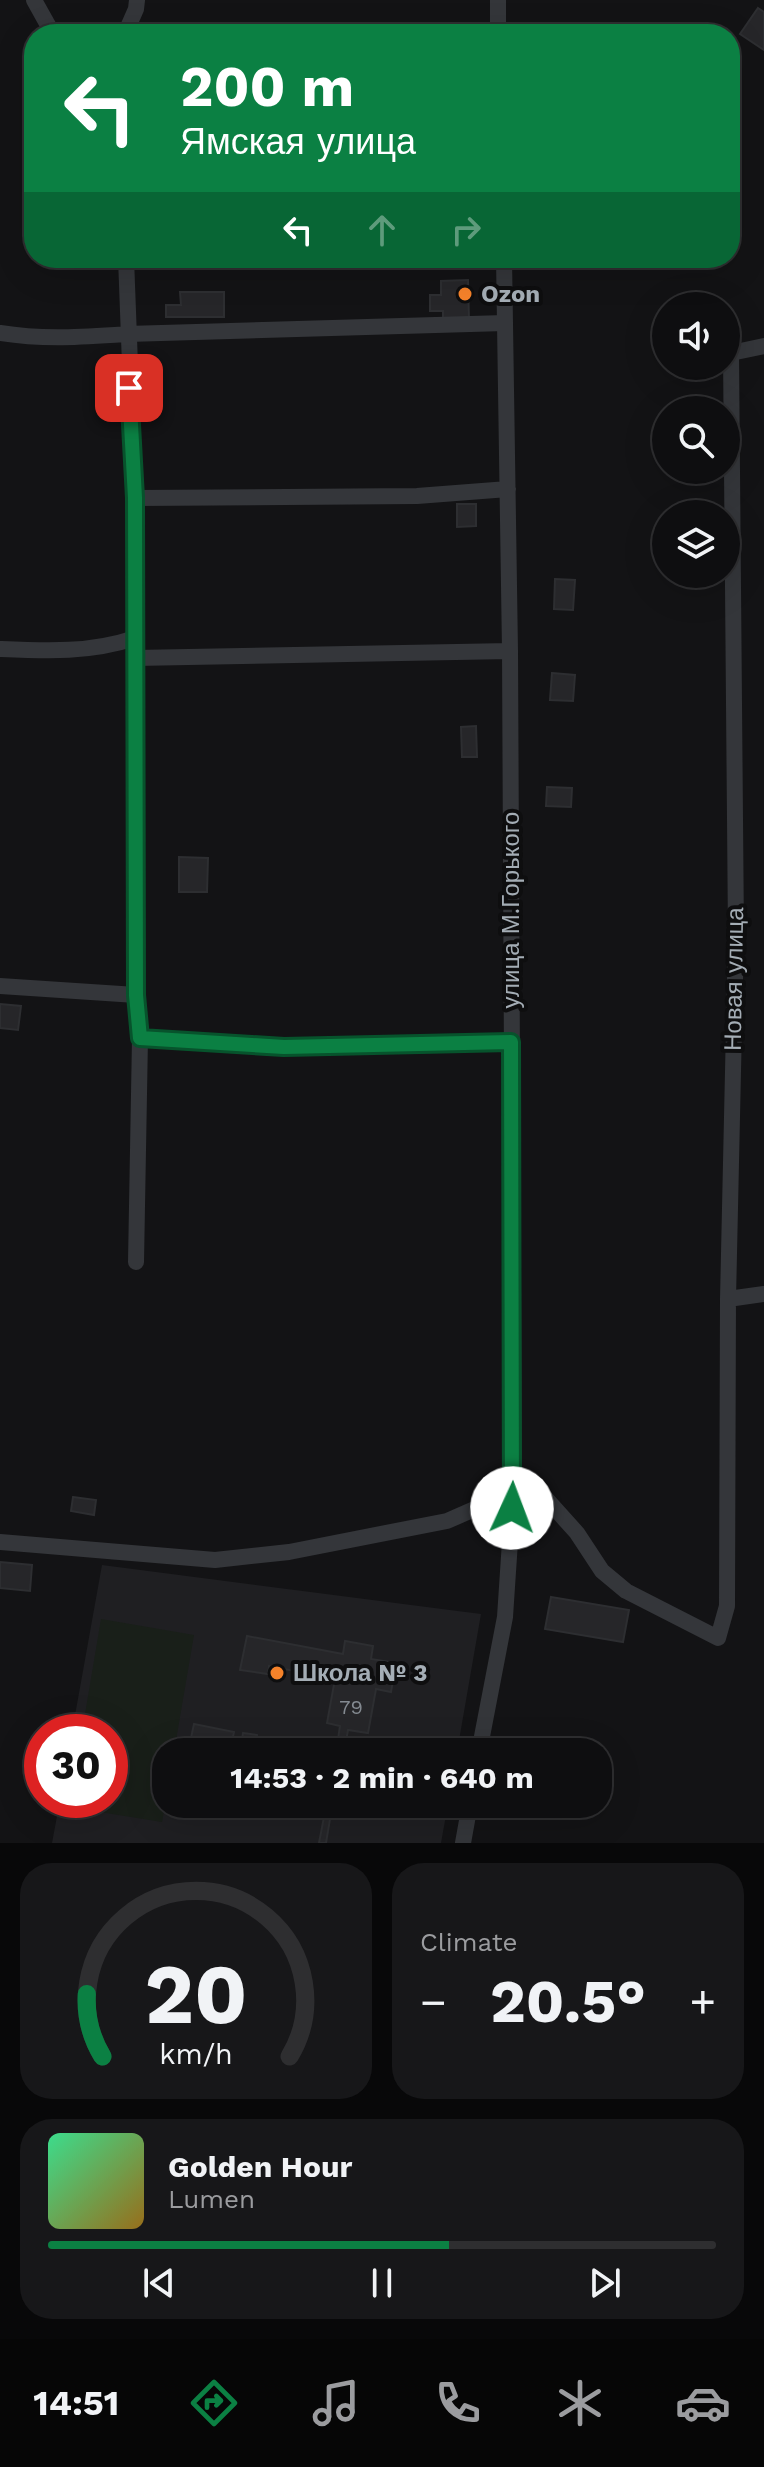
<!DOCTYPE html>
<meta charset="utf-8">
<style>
body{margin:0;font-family:"Work Sans",sans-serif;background:#171719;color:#f1f3f6;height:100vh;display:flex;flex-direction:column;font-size:30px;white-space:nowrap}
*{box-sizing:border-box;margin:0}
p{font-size:26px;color:#9b9c9f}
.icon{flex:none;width:44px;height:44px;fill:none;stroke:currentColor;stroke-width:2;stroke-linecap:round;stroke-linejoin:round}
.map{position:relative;height:1843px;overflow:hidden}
.side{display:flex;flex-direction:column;gap:20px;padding:20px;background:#080809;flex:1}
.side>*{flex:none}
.guide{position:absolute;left:24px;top:24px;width:716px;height:244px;border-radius:32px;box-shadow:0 8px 32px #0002,0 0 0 2px #2e2e30;background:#0b8043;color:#fff;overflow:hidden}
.controls{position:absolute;left:652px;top:292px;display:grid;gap:16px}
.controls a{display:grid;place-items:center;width:88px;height:88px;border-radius:50%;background:#0e0e10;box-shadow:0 8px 32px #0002,0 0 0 2px #2e2e30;font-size:40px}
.speed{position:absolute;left:24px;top:1714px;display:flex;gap:16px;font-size:40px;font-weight:700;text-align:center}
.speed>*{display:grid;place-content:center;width:104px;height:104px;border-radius:50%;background:#0e0e10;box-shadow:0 8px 32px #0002,0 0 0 2px #2e2e30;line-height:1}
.speed .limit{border:12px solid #d22;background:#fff;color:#111}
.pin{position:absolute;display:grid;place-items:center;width:68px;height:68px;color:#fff;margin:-34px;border-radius:16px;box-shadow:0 4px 12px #0006}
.me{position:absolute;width:88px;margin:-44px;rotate:2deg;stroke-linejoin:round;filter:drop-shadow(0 0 6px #0008)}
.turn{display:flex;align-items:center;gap:28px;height:168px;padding:0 24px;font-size:36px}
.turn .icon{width:104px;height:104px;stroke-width:2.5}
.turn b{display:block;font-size:56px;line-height:68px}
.lanes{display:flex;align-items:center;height:76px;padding:0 24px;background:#0003;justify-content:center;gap:40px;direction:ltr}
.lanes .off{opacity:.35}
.big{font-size:60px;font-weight:700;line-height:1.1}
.side .widget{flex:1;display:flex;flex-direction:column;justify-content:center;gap:12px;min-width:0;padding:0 28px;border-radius:32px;background:#171719}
.side .dial{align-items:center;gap:0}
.dial svg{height:208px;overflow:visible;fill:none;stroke:#2e2e30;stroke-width:7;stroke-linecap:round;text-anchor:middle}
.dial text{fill:#f1f3f6;stroke:none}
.song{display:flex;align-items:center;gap:24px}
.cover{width:96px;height:96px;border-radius:12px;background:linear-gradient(135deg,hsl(150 70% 55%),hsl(40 70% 35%))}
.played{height:8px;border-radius:4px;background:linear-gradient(90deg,#0b8043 60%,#2e2e30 60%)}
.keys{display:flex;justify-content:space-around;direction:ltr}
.heat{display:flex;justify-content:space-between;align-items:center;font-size:44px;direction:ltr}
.side .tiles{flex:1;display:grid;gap:20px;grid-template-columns:1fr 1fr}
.widget:last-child{grid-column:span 2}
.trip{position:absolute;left:152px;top:1738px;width:460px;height:80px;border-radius:32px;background:#0e0e10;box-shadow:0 8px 32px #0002,0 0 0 2px #2e2e30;font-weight:700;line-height:80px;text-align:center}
.menu{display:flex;height:128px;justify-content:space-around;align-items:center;background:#060606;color:#9b9c9f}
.menu .icon{width:56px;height:56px}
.menu .selected{color:#0b8043}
.menu b{font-size:36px;color:#f1f3f6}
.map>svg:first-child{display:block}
</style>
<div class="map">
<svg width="764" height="1843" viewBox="0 0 764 1843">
<rect width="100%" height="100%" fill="#131315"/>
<!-- built -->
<path fill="#1f1f22" d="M 102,1565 L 481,1614 L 457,1752 L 166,1752 L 166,1804 L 448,1804 L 441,1843 L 52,1843 L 60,1800 L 110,1800 L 110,1732 L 72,1732 Z"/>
<!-- green -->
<path fill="#191f19" d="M 101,1619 L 194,1635 L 174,1752 L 166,1752 L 166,1800 L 162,1822 L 69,1807 L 70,1800 L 110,1800 L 110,1732 L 82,1732 Z"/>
<!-- building -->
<path fill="#262629" stroke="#2d2e31" stroke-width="2" d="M 758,8 L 764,12 L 764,50 L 740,34 Z
M 468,280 L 469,320 L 443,320 L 443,311 L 430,311 L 430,295 L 441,295 L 441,281 Z
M 180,292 L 224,292 L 224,317 L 166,317 L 166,305 L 181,305 Z
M 457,504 L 476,504 L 476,526 L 457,527 Z
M 555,579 L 575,580 L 573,610 L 554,609 Z
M 552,673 L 575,675 L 573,701 L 550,700 Z
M 476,726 L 477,757 L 462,757 L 461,727 Z
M 547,787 L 572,788 L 571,807 L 546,806 Z
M 179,857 L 208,858 L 207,892 L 179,892 Z
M 0,1004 L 21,1006 L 18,1030 L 0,1028 Z
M 73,1497 L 96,1500 L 94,1515 L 71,1511 Z
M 0,1562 L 32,1565 L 30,1591 L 0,1588 Z
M 551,1597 L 629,1610 L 623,1642 L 545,1629 Z
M 247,1636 L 343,1654 L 345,1641 L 373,1646 L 371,1659 L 396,1663 L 391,1692 L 376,1689 L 368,1733 L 348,1730 L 344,1752 L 336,1752 L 340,1726 L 327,1723 L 335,1679 L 269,1666 L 268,1674 L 240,1670 Z
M 194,1724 L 234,1732 L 230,1750 L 212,1747 L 211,1752 L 188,1752 Z
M 243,1733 L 257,1735 L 254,1752 L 240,1752 Z
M 178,1804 L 220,1804 L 217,1818 L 177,1810 Z
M 282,1804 L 340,1804 L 338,1815 L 331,1813 L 326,1843 L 319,1843 L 325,1812 Z"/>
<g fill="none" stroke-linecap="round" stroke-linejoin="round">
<!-- minor -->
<path stroke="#34363a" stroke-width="16" d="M 34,0 L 49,27 L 56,34
M 498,0 L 498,34
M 125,34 L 136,9 L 137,0
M 126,258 L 135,498 L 136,995 L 140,1038 L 136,1262
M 0,333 C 43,340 84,337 127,334 L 505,323
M 135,498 L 417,496 L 508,489
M 0,649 C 47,651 90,653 135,638
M 135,658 L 510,651
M 0,986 L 136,995
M 140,1038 L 284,1047 L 511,1042
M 728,1299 L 764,1294
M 0,1542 L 215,1560 L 289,1552 L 447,1521 L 488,1503 L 514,1481 L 542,1494 L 577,1533 L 602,1571 L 626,1591 L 718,1638 L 727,1606 L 728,1299 L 736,935 L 731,353 L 764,346
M 479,1752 L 505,1617 L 514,1481 L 510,651 L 504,258
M 463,1843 L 470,1804"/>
</g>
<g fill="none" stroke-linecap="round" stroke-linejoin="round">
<defs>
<path id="route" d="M 129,388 L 135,498 L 136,995 L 140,1038 L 284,1047 L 511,1042 L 512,1508"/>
</defs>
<!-- route casing -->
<use href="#route" stroke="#07532c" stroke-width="20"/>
<!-- route -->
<use href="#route" stroke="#0b8043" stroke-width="14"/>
</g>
<!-- markers -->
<g fill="#f5822a" stroke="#0e0e0f" stroke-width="3">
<circle cx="465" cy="294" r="8"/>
<circle cx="277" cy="1673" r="8"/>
</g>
<g text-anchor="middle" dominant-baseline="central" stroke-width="8" stroke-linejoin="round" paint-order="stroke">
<!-- number labels -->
<g font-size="20" fill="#848a91">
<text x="351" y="1707">79</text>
</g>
<!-- poi labels -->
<g font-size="24" font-weight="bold" fill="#a4adb5" stroke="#0e0e0f" text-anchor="start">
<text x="481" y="294">Ozon</text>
<text x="293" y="1673">Школа № 3</text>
</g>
<!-- street labels -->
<g font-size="24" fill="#a4adb5" stroke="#0e0e0f">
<text transform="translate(511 910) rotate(-90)">улица М.Горького</text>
<text transform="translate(734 979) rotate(-89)">Новая улица</text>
</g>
</g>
</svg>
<div class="controls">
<a><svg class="icon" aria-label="sound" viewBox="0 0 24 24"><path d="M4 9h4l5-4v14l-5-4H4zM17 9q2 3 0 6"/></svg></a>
<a><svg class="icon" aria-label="search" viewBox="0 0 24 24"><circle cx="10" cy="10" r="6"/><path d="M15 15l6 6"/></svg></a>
<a><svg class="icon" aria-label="layers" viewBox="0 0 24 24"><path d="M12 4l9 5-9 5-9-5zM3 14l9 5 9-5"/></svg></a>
</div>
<div class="speed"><div class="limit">30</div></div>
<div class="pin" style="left:129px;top:388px;background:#d93025"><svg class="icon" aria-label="arrive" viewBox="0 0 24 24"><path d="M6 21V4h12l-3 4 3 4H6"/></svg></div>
<svg class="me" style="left:512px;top:1508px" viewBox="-20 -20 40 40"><circle r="19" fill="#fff"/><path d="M0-13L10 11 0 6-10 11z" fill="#0b8043"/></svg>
<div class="trip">14:53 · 2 min · 640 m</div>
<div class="guide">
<div class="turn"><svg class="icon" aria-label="left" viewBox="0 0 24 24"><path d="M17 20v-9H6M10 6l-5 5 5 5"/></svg><div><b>200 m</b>Ямская улица</div></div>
<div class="lanes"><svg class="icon" aria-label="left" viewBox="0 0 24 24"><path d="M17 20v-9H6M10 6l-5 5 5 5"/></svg><svg class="icon off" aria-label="ahead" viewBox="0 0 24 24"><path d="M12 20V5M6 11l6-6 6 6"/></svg><svg class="icon off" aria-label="right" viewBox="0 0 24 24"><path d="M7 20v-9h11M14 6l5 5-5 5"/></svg></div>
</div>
</div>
<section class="side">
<div class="tiles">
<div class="widget dial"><svg viewBox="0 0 100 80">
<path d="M14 69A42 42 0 1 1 86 69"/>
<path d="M14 69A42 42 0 0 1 8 45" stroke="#0b8043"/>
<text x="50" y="56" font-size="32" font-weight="700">20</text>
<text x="50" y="72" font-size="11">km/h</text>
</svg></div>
<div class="widget"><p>Climate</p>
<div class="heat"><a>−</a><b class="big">20.5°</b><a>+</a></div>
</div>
<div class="widget">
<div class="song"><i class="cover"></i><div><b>Golden Hour</b><p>Lumen</p></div></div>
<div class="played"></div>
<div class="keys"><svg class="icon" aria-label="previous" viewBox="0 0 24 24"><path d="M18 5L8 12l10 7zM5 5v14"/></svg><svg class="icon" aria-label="pause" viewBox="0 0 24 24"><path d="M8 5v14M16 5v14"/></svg><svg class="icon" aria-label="next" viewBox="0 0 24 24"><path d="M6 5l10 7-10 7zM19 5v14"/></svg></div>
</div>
</div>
</section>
<nav class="menu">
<b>14:51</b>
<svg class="icon selected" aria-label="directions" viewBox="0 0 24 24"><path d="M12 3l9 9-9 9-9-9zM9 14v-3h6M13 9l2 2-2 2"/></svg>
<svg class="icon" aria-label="music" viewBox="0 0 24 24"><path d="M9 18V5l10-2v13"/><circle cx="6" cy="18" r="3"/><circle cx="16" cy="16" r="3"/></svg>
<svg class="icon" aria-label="phone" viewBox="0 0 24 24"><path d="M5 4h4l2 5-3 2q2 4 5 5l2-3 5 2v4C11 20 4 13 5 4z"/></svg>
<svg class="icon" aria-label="climate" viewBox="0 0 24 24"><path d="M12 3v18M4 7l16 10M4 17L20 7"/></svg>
<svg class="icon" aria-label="car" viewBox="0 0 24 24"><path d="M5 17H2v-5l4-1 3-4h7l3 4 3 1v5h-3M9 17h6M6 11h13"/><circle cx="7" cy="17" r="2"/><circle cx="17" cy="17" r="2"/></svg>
</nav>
